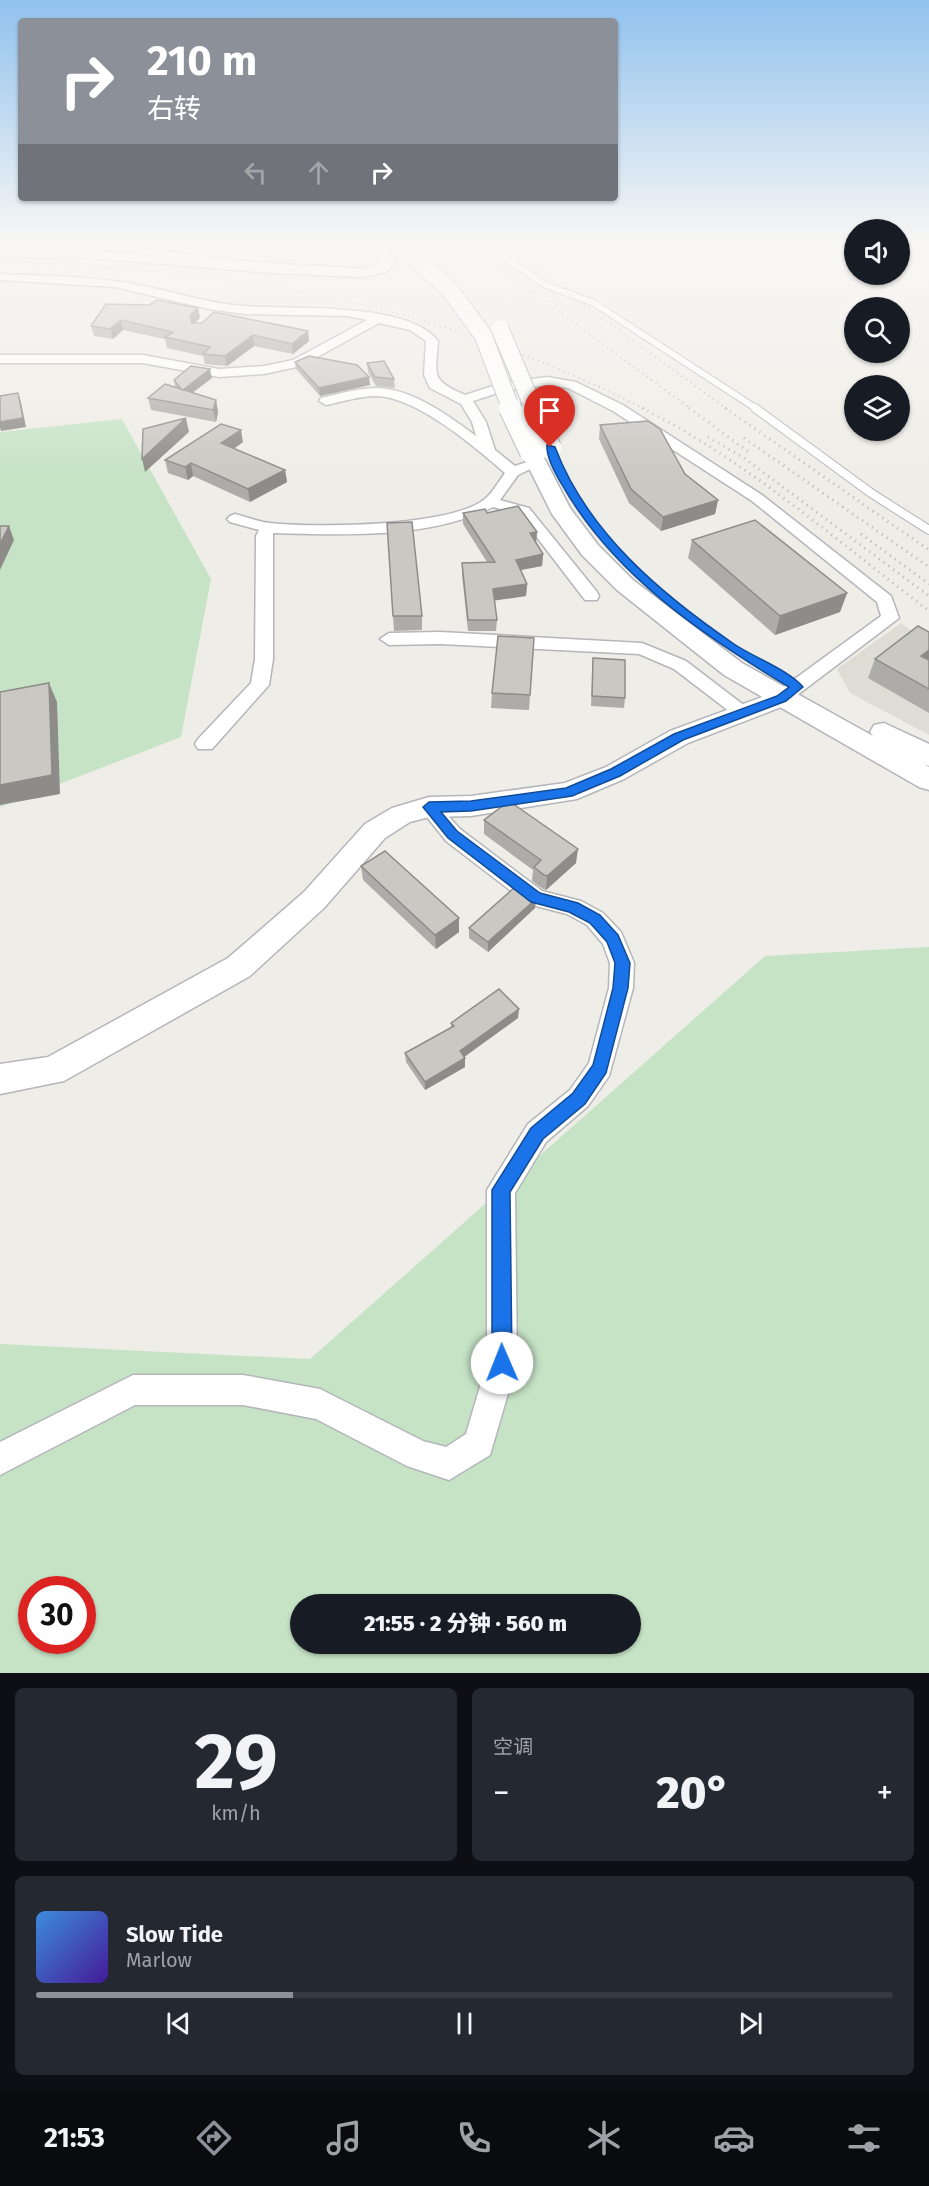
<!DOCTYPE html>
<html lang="zh">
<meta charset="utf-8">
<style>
body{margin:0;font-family:"Fira Sans","Noto Sans SC",sans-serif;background:#242831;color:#f1f3f6;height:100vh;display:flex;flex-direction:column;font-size:22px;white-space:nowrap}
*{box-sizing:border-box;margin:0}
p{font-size:20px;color:#9ea1a6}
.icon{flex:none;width:33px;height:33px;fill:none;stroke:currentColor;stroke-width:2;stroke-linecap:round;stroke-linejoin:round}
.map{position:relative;height:1673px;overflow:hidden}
.sheet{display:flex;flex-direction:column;gap:15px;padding:15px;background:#0d0f14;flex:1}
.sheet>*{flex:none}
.top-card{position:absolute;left:18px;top:18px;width:600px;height:183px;border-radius:6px;box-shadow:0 2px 4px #0004;background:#8c9099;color:#fff;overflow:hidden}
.fabs{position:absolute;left:844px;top:219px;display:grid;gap:12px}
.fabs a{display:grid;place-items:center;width:66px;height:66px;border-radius:50%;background:#171b24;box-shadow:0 2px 4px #0004;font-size:30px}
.speed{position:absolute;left:18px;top:1576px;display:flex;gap:12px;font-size:30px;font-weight:700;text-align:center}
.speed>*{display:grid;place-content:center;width:78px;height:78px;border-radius:50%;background:#171b24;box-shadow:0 2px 4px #0004;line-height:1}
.speed .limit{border:9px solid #d22;background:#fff;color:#111}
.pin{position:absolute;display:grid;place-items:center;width:51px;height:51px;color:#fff;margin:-62px -26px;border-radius:50% 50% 50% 0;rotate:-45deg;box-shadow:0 0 6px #0007}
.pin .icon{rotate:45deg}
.me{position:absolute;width:66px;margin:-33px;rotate:359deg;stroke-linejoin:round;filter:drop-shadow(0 0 4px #0008)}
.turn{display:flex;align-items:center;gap:21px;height:126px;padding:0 30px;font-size:27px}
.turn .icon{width:78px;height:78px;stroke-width:2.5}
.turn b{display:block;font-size:42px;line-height:51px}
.lanes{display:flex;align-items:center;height:57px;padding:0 30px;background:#0003;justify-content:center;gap:30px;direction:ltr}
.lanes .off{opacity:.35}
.big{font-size:45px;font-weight:800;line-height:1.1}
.sheet .tile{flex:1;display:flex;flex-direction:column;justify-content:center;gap:9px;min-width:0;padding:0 21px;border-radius:9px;background:#242831}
.sheet .dial{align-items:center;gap:0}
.dial b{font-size:78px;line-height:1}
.song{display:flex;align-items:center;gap:18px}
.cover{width:72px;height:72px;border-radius:9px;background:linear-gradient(135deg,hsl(210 70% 55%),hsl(260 70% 35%))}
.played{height:6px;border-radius:3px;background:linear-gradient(90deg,#8c9099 30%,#363941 30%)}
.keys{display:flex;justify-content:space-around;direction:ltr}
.heat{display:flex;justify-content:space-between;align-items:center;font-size:33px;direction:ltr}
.sheet .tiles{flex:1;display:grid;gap:15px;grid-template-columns:1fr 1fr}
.tile:last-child{grid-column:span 2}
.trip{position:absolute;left:290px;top:1594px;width:351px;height:60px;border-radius:30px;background:#171b24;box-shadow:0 2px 4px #0004;font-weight:800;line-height:60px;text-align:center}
.menu{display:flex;height:96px;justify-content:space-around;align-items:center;background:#090b0e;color:#9ea1a6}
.menu .icon{width:42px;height:42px}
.menu .on{color:#8c9099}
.menu b{font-size:27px;color:#f1f3f6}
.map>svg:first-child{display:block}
</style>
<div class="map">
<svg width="929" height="1673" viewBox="0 0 929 1673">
<rect width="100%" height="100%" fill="#efede7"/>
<!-- education -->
<path fill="#dedcd5" d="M 901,623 L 929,644 L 929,735 L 850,693 L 837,669 Z"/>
<!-- green -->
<path fill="#c6e3c6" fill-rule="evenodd" d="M 122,419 L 211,579 L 181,737 L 0,807 L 0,432 Z
M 929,947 L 929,1673 L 0,1673 L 0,1344 L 310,1359 L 765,956 ZM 32,1590 L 82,1590 L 82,1641 L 32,1641 ZM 300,1605 L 630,1605 L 630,1644 L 300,1644 Z"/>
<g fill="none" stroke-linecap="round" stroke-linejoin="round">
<defs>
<path id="service-far1" d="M 483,243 L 546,285 L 594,303 L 757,409"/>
<path id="service" d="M 755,408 L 871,493 L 929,530"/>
<path id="minor" d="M 78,243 L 104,243 L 218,258 L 223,261 L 218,264 L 83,246 Z
M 0,274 C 38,276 77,276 114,281 C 158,286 200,303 245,306 C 292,310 408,301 438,341 C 436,376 430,380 465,395 L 502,383 L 547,377 L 576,382 L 623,405 L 762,495 L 891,596 L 899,618 L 788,702 L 774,702 L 772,698 L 774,694 L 881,616 L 877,602 L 752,501 L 613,411 L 568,388 L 547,385 L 504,391 L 473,401 L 486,422 L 495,450 L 515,466 L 536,459 L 543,463 L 518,475 L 500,500 L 529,508 L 597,592 L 599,596 L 597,600 L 585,600 L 519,514 L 493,507 C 430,539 342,535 273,533 L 273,659 L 269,685 L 212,749 L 198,749 L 195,744 L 198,739 L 251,683 L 255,659 L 256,536 L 259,530 L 230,522 L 227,519 L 230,516 L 235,514 C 247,517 259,522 270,523 C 314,528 454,527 486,498 C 493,492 499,481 505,473 C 475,447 417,397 376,396 C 359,396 342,402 326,405 L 319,401 L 321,398 C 338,394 359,388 377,388 C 413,389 449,416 476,436 L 472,422 L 461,404 L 430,388 L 424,375 L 426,341 L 410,330 L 379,323 L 301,366 L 264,374 L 219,377 L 143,363 L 0,363 L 0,355 L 143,355 L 219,369 L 264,366 L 293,360 L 367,320 L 348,316 L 245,314 L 209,309 L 115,287 L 0,280 Z
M 440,632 L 642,643 L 686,661 L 754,713 L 752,718 L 738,718 L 674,669 L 639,654 L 440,644 L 389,645 L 380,639 L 389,633 Z
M 429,799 L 436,802 L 460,829 L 542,891 L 581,901 L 603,913 L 621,932 L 634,963 L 633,988 L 609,1076 L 588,1106 L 546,1142 L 515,1193 L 517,1363 L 490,1455 L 449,1480 L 407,1466 L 316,1419 L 243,1405 L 135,1405 L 0,1475 L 0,1442 L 133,1375 L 243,1375 L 320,1389 L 423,1441 L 446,1447 L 466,1434 L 487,1363 L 487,1190 L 528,1124 L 570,1090 L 589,1063 L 609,988 L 610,963 L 603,944 L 587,925 L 567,914 L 528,904 L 446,841 L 419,807 L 422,802 Z"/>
<path id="tertiary" d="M 368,243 L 382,243 L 396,262 L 386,272 L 362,277 L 271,273 L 91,258 L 0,256 L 0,248 L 45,248 L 362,269 L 376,266 L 381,261 Z
M 920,243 L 929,243 L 929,248 Z
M 781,690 L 789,692 L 793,698 L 789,704 L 688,743 L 624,779 L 577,799 L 471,816 L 429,817 L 410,822 L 385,838 L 324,908 L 250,976 L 64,1081 L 0,1094 L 0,1064 L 48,1057 L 228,958 L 304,892 L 365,824 L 392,808 L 429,797 L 471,796 L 565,783 L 606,767 L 670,731 Z"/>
<path id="secondary" d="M 531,446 L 538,448 L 541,452 L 570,508 L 598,545 L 633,580 L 742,663 L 873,736 L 870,732 L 874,725 L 884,723 L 929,744 L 929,766 L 924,764 L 929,767 L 929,790 L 919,787 L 724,675 L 617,590 L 582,555 L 552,514 L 521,452 L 524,448 Z"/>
</defs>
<!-- service-far1 casing -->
<use href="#service-far1" stroke="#b4b6ba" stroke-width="8"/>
<!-- service casing -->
<use href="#service" stroke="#b4b6ba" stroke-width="10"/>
<!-- minor casing -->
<use href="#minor" stroke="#b4b6ba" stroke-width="3"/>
<!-- tertiary casing -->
<use href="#tertiary" stroke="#b4b6ba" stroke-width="3"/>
<!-- secondary casing -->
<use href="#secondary" stroke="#b3b5ba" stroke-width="3"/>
<!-- service-far1 -->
<use href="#service-far1" stroke="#fff" stroke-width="6"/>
<!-- service -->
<use href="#service" stroke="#fff" stroke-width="8"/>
<!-- minor -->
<use href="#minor" fill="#fff" fill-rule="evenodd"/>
<!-- tertiary -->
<use href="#tertiary" fill="#fff" fill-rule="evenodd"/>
<!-- secondary -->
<use href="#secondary" fill="#fff" fill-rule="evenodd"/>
<!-- rail-far1 -->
<path stroke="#b4b5b5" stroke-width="2" stroke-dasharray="1 4.5" stroke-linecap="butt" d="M 465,243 L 691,409
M 514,243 L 565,291 L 727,409
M 0,264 C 237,267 432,302 645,409"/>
<!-- rail -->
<path stroke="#b4b5b5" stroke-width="3" stroke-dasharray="1 5" stroke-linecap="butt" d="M 642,408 C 747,461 836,540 929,611
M 689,408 L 750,453
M 725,408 L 929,550
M 708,437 L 744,458 L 929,596
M 744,438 L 929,567
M 861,534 L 929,584"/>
<defs>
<path id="secondary-bridge-far1" d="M 400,243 L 450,290 L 483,335 L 511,409
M 500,329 L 534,409"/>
<path id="secondary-bridge" d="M 510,408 L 531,452
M 533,408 L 550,448"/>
</defs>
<!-- secondary-bridge-far1 casing -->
<use href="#secondary-bridge-far1" stroke="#b3b5ba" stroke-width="19" stroke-linecap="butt"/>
<!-- secondary-bridge casing -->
<use href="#secondary-bridge" stroke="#b3b5ba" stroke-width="24" stroke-linecap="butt"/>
<!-- secondary-bridge-far1 -->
<use href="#secondary-bridge-far1" stroke="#fff" stroke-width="17"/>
<!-- secondary-bridge -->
<use href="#secondary-bridge" stroke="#fff" stroke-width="22"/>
</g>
<!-- wall -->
<path fill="#aeaca8" d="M 563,243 L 600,243 L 591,250 L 563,244 Z
M 106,304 L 198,308 L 200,318 L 194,323 L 308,331 L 309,341 L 293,354 L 254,346 L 227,366 L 205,364 L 203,356 L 167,348 L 165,339 L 123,330 L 113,339 L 94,336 L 91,326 Z
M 295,362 L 370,385 L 320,396 L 296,369 Z
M 367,363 L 394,379 L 395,388 L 376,386 L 368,372 Z
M 212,378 L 192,393 L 216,400 L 218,412 L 216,422 L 151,410 L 148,398 L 175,387 L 174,380 Z
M 600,425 L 718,500 L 715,514 L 661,531 L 629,503 L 599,439 Z
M 243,442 L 234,448 L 285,470 L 287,482 L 250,502 L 193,476 L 188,480 L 168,473 L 165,460 Z
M 463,513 L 487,513 L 537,532 L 536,543 L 543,554 L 542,566 L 521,570 L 527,584 L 526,596 L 494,600 L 497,620 L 496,631 L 468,631 L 462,575 L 462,563 L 487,562 L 463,524 Z
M 387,523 L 422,616 L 422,630 L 394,631 Z
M 692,540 L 847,593 L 840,612 L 775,635 L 688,558 Z
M 929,632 L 929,713 L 868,678 L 875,659 Z
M 534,638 L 529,710 L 491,708 L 492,693 Z
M 593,658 L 625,698 L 624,708 L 591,706 Z
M 484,820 L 576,863 L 546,890 L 543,889 L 532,881 L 533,870 L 484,834 Z
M 361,866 L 459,918 L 459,932 L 436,949 L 363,880 Z
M 536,899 L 535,908 L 488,952 L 469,938 L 469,928 Z
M 518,1018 L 464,1057 L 465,1058 L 465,1067 L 425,1090 L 406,1062 L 405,1053 L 451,1028 L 451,1023 Z"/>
<!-- shaded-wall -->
<path fill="#8d8c88" d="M 592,243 L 600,243 L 591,250 Z
M 198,308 L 200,318 L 192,325 L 190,315 Z
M 121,320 L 123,330 L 113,339 L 110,329 Z
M 308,331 L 309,341 L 293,354 L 292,344 Z
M 253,335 L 254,346 L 227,366 L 225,356 Z
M 210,369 L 212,378 L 184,399 L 182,390 Z
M 369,377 L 370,385 L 320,396 L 319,388 Z
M 18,393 L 21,402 L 26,427 L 1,431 L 0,428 L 0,422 Z
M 216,400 L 218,412 L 216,422 L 213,410 Z
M 186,418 L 189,432 L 145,472 L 142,459 Z
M 241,430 L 243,442 L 224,456 L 221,443 Z
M 191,463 L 193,476 L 188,480 L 185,467 Z
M 285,470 L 287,482 L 250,502 L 248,489 Z
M 718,500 L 715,514 L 661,531 L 663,517 Z
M 9,526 L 14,540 L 0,570 L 0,544 Z
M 537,532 L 536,543 L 530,533 Z
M 543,554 L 542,566 L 515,571 L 516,560 Z
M 527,584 L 526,596 L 492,601 L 493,589 Z
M 847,593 L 840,612 L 775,635 L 780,616 Z
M 929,650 L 929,662 L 921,656 Z
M 49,683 L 57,702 L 60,794 L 0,805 L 0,785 Z
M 578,849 L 576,863 L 546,890 L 547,876 Z
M 536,899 L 535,908 L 488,952 L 488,942 Z
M 459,918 L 459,932 L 436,949 L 435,935 Z
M 519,1009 L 518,1018 L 460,1060 L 460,1051 Z
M 465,1058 L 465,1067 L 425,1090 L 425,1082 Z"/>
<!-- building -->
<path fill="#cac8c3" stroke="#8d8c88" stroke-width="1.5" d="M 157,300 L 198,308 L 190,315 L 192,323 L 202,323 L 214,312 L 308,331 L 292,344 L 253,335 L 225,356 L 203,354 L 210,347 L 165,337 L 173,332 L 121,320 L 110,329 L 91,326 L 106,304 L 149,305 Z
M 309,356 L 357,365 L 369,377 L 319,388 L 295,362 Z
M 384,361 L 394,379 L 375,377 L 367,363 Z
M 191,366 L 210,369 L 183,390 L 181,389 L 174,380 Z
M 165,384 L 216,400 L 213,410 L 148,398 Z
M 18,393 L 23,418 L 0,422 L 0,396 Z
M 186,418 L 142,459 L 143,429 Z
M 648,421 L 660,429 L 685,474 L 718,500 L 663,517 L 631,489 L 600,425 Z
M 221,424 L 241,430 L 221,443 L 285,470 L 248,489 L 191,463 L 185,467 L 165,460 Z
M 518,506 L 537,532 L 530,533 L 543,554 L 516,560 L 527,584 L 493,589 L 497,620 L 468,620 L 462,563 L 495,562 L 463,513 L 485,509 L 487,513 Z
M 755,520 L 847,593 L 780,616 L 692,540 Z
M 412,522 L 422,616 L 393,616 L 387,523 Z
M 0,526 L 9,526 L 0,544 Z
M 918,626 L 929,632 L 929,650 L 921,656 L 929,660 L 929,689 L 875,659 Z
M 498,636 L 534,638 L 530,695 L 492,693 Z
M 593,658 L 625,660 L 625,698 L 592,696 Z
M 49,683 L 52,775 L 0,785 L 0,692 Z
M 509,801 L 578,849 L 547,876 L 544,875 L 534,867 L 541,860 L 484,820 Z
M 385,851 L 459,918 L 435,935 L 361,866 Z
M 515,887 L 536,899 L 488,942 L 469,928 Z
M 499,989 L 519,1009 L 460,1051 L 465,1058 L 425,1082 L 405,1053 L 454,1026 L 451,1023 Z"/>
<!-- sky -->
<linearGradient id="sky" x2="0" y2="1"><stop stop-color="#91c2ee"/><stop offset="0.51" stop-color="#f8f7f4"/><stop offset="1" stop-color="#f8f7f4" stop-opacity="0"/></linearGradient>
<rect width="929" height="477" fill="url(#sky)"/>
<!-- route -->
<path fill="#1a73e8" stroke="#114b97" stroke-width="1.5" d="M 547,445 L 555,447 C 587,532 661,594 734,644 C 753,657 789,670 803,687 L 786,701 L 683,740 L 620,776 L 572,796 L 471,811 L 441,812 L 457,831 L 540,893 L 578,903 L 600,915 L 618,935 L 630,963 L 628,988 L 606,1073 L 585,1104 L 543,1139 L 510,1192 L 512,1363 L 509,1370 L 502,1373 L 495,1370 L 492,1363 L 492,1190 L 531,1128 L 573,1093 L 593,1065 L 613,988 L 615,963 L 607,942 L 590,923 L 569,912 L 531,902 L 448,838 L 423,807 L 429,802 L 471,801 L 566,788 L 611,769 L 674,734 L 777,696 L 789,687 C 702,635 612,574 561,483 C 555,473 546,457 547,445 Z"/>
</svg>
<div class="fabs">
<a><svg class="icon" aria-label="sound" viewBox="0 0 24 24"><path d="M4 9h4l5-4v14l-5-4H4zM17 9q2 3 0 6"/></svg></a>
<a><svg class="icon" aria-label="search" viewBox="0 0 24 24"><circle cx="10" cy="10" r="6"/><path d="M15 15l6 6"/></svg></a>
<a><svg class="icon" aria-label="layers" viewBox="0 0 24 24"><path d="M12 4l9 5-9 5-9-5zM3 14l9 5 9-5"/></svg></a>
</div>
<div class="speed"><div class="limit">30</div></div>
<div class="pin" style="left:550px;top:447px;background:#d93025"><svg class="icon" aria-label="arrive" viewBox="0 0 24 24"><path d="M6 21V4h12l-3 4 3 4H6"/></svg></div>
<svg class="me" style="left:502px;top:1363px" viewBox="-20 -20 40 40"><circle r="19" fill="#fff"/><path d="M0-13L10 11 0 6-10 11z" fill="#1a73e8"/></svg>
<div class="trip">21:55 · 2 分钟 · 560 m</div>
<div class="top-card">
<div class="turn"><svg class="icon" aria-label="right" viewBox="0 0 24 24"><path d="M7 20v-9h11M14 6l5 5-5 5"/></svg><div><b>210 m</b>右转</div></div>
<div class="lanes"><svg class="icon off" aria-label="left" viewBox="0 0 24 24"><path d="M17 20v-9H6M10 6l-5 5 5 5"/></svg><svg class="icon off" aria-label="ahead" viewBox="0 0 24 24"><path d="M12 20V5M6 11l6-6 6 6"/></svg><svg class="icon" aria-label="right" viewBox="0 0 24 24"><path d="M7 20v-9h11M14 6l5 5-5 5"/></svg></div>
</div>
</div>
<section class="sheet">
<div class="tiles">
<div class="tile dial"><b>29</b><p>km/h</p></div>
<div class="tile"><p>空调</p>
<div class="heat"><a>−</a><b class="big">20°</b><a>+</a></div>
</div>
<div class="tile">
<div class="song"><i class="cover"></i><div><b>Slow Tide</b><p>Marlow</p></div></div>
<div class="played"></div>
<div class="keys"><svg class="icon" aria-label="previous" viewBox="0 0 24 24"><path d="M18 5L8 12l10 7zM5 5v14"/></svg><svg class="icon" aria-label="pause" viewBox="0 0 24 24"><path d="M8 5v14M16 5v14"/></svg><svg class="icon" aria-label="next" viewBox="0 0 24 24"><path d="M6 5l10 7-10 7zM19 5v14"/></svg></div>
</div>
</div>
</section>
<nav class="menu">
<b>21:53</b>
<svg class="icon on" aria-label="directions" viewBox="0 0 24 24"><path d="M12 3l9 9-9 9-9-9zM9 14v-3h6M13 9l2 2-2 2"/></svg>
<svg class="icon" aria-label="music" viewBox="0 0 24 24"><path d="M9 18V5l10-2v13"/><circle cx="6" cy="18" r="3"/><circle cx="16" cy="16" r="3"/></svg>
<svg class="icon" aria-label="phone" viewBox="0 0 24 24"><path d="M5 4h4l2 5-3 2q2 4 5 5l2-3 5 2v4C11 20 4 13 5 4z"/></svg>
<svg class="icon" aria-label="climate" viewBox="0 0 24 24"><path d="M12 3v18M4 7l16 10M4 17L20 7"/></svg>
<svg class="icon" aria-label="car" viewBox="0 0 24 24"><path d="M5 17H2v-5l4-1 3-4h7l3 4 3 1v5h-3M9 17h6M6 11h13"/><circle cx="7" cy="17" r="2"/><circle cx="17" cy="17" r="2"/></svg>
<svg class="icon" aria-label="filters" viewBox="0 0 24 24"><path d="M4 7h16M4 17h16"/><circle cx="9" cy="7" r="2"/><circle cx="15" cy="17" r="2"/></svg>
</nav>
